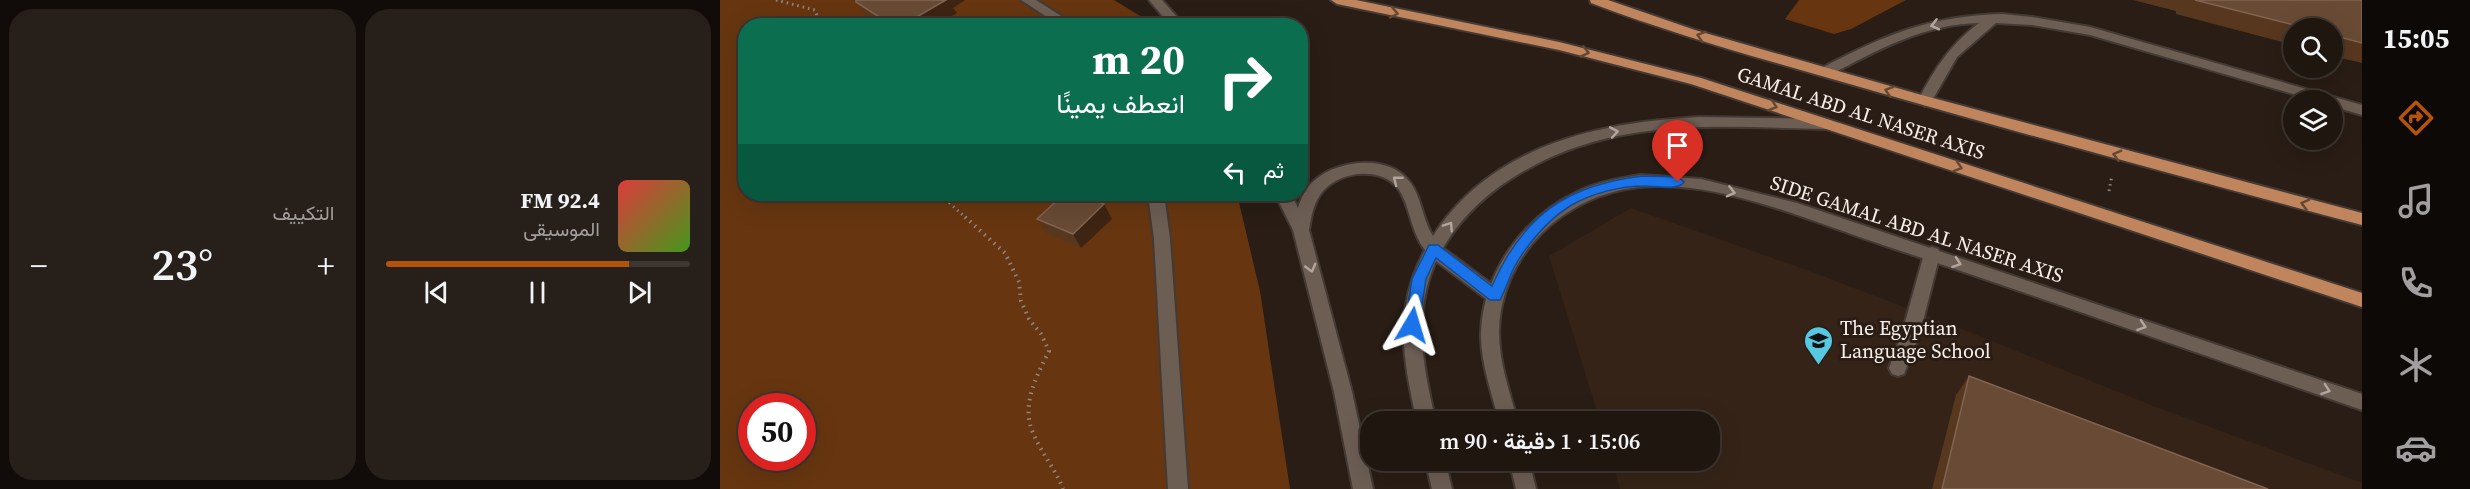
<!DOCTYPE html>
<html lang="ar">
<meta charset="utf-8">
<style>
body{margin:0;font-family:"Source Serif 4",Vazirmatn,serif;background:#271f19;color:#f1f3f6;direction:rtl;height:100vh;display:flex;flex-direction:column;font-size:22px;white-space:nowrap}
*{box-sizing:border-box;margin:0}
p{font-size:20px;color:#a19f9f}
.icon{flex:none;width:33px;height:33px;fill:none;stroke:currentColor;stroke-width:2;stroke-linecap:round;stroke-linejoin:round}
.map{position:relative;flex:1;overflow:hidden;direction:ltr}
.side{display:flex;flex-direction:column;gap:9px;padding:9px;background:#110c09;width:720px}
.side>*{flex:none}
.guide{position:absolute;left:18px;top:18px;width:570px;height:183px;border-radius:24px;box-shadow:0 6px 24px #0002,0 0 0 2px #3c3530;direction:rtl;background:#0b6e4f;color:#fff;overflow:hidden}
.controls{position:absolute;left:1563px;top:18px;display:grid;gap:12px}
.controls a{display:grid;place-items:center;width:60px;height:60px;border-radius:50%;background:#1f1610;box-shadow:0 6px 24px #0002,0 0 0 2px #3c3530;font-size:30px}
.speed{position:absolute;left:18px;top:393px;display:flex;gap:12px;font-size:30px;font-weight:700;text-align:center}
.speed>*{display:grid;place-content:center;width:78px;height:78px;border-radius:50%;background:#1f1610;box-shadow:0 6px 24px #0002,0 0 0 2px #3c3530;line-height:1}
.speed .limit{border:9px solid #d22;background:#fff;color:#111}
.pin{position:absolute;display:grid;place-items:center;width:51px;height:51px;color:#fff;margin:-62px -26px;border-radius:50% 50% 50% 0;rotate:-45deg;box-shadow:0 0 6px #0007}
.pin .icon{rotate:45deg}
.me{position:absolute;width:66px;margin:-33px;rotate:7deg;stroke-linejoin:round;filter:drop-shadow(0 0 4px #0008)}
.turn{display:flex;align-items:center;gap:21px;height:126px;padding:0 24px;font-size:27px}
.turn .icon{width:78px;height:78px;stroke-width:2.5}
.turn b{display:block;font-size:42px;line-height:51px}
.then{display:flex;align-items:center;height:57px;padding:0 24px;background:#0003;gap:12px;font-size:22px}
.big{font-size:45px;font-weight:600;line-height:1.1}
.side .tile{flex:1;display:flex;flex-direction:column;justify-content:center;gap:9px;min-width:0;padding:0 21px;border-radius:24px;background:#271f19}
.song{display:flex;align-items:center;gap:18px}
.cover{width:72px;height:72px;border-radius:9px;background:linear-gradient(135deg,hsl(0 70% 55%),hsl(100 70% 35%))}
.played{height:6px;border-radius:3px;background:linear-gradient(90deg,#b45309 80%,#3c3530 80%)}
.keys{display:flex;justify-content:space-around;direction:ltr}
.heat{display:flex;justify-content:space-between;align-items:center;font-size:33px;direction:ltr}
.side .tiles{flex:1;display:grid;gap:9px;grid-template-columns:repeat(2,1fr)}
.trip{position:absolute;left:640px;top:411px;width:360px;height:60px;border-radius:24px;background:#1f1610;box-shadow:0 6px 24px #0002,0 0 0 2px #3c3530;font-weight:600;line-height:60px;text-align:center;direction:rtl}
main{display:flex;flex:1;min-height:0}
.dock{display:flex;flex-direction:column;width:108px;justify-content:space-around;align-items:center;background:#0c0906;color:#a19f9f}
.dock .icon{width:42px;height:42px}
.dock .active{color:#b45309}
.dock b{font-size:27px;color:#f1f3f6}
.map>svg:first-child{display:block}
</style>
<main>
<nav class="dock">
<b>15:05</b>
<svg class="icon active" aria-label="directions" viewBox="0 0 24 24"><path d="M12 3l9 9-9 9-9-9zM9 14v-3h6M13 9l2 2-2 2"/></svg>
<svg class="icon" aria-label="music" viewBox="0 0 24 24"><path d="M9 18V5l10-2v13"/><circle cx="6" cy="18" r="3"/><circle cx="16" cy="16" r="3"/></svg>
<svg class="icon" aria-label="phone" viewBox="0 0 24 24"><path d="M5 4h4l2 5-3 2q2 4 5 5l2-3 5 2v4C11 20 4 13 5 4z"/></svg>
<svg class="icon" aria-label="climate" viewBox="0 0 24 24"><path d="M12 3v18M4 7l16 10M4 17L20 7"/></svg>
<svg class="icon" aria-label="car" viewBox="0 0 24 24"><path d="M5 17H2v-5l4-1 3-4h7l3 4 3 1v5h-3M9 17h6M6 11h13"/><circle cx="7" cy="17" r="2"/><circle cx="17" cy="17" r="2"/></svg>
</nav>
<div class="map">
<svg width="1642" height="489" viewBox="0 0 1642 489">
<rect width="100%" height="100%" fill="#291d15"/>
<!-- built -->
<path fill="#352317" d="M 911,208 L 1084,269 L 1237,327 L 1431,405 L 1642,483 L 1642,489 L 900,489 L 892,461 L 990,460 L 990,422 L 880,421 L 829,256 Z"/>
<!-- green -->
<path fill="#673610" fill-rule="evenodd" d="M 0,0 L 394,0 L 435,25 L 26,26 L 26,194 L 517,194 L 540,291 L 570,489 L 0,489 ZM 32,406 L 82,406 L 82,458 L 32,458 Z
M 1079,0 L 1186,0 L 1131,29 L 1114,34 L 1065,19 Z"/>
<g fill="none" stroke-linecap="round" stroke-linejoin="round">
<defs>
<path id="service" d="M 1212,247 L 1218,249 L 1220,254 L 1200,333 L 1184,374 L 1178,376 L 1172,374 L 1169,368 L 1182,333 L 1204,254 L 1206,249 Z"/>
<path id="minor" d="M 301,0 L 316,0 L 357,26 L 341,26 Z
M 1282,14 L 1312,17 L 1370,27 L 1642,105 L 1642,115 L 1612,106 L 1612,100 L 1594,100 L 1370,35 L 1312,25 L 1276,23 L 1237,57 L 1210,104 L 1205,106 L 1198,101 C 1214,69 1231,44 1259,23 C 1205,24 1157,50 1110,75 L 1100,75 L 1098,72 L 1100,69 C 1164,35 1209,16 1282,14 Z
M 428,194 L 444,194 L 450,239 L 468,489 L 448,489 L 434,239 Z"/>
<path id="tertiary" d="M 921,175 L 981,179 L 1077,203 L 1642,394 L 1642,410 C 1483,355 1324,298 1163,245 C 1089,221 999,179 919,187 C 844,195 780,255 779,332 C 779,363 790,393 798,422 L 779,422 C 772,393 760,362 761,331 C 764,271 804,216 859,191 C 878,182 900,178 921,175 Z
M 789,460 L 809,460 L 816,489 L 796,489 Z"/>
<path id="secondary" d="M 429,0 L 442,0 L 465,26 L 451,26 Z
M 979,117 L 1107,119 L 1114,124 L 1107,129 C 1006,127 905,117 813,166 C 775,186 745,211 723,248 L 781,291 L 784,296 L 781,301 L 775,303 L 769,301 L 716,261 C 692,314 703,367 716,422 L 697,422 C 683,359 673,309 705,250 C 690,231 690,203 677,187 C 658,165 615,172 600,195 C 593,205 591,218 589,230 L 632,392 L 653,489 L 633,489 L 614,392 L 573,230 L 555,194 L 571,194 L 578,208 C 581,198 586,187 595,180 C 618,160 668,154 689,181 C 702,197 702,219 713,236 C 771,146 878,122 979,117 Z
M 705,460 L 725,460 L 732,489 L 712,489 Z"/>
<path id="primary" d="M 611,0 L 636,0 L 839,42 L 981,78 L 1642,293 L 1642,307 L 971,84 L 839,50 L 617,4 Z
M 870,0 L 888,0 L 975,30 L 1198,94 L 1642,213 L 1642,225 C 1481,182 1321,139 1161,93 C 1064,65 966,39 871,3 Z"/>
</defs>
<!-- service casing -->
<use href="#service" stroke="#443a35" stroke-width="4"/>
<!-- minor casing -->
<use href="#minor" stroke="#443a35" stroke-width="4"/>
<!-- tertiary casing -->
<use href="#tertiary" stroke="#443a35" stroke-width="4"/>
<!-- secondary casing -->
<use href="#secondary" stroke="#443a35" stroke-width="4"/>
<!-- primary casing -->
<use href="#primary" stroke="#443a35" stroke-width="4"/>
<!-- path-far1 -->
<path stroke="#928780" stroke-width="3" stroke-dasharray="1.5 4" stroke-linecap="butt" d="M 56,0 L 95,10 L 101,26
M 1389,191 L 1392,175
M 223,194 L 224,198 L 246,218"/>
<!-- path -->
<path stroke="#928780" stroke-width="4" stroke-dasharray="1.5 5" stroke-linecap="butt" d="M 245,217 L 285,253 L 299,282 L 301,301 L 309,319 L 321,334 L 329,351 C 316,377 300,407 314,435 C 322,454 336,470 343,489"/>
<!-- service -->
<use href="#service" fill="#6d5e54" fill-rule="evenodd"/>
<!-- minor -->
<use href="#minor" fill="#6d5e54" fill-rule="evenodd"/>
<!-- tertiary -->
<use href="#tertiary" fill="#6d5e54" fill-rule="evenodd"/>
<!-- secondary -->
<use href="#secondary" fill="#6d5e54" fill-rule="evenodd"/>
<!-- primary -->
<use href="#primary" fill="#c0855c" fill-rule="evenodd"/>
</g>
<!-- wall -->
<path fill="#58371f" d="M 1413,0 L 1642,0 L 1642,63 L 1612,56 L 1612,28 L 1574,28 L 1574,45 L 1456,14 L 1456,11 Z
M 136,2 L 233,8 L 237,13 L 216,26 L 161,26 L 146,16 Z
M 341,194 L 377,194 L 371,199 L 384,204 L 392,219 L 361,248 L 326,233 L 317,219 L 343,194 Z
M 1249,376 L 1548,489 L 1212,489 L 1236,395 Z"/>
<!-- shaded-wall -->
<path fill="#3e2412" d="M 222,0 L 245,0 L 233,8 L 237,13 L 216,26 L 181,26 Z
M 360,194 L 377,194 L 366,204 Z
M 384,204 L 392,219 L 361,248 L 353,234 Z"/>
<!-- building -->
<path fill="#694b35" stroke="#806451" stroke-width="1.5" d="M 136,0 L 226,0 L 181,26 L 173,26 L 136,2 Z
M 1475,0 L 1642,0 L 1642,43 L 1612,35 L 1612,28 L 1586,28 Z
M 344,194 L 358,194 L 384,204 L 353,234 L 317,219 Z
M 1249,376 L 1548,489 L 1222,489 Z"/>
<!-- one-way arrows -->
<defs><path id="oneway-chevron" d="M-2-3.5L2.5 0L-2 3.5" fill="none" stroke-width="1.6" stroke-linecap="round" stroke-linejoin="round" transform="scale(1.5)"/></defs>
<g stroke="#654731">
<use href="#oneway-chevron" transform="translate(674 13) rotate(12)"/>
<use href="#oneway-chevron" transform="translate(981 36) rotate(-164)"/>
<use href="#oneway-chevron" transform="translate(865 52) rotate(13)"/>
<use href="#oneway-chevron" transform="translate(1169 91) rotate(-164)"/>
<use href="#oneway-chevron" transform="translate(1053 106) rotate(18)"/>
<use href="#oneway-chevron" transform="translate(1397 155) rotate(-165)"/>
<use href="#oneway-chevron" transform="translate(1238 167) rotate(18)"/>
<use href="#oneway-chevron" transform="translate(1585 204) rotate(-165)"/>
</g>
<g stroke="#b3a69f">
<use href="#oneway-chevron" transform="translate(1215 25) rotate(166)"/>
<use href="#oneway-chevron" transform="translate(894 132) rotate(-10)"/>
<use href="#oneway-chevron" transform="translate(677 180) rotate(-142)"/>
<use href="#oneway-chevron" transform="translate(1011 192) rotate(14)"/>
<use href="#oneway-chevron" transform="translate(729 226) rotate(-56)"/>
<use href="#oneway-chevron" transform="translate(1237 263) rotate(19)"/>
<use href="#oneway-chevron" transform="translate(591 268) rotate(75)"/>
<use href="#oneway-chevron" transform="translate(1422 326) rotate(19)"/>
<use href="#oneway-chevron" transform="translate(1606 390) rotate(19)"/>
</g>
<!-- route -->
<path fill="#1a73e8" stroke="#114b97" stroke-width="1.5" d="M 922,176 L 958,177 L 964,182 C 958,191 936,186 925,186 C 900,186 872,193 850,206 C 829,219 807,244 795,266 C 789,277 786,289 780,300 L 770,300 L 716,258 L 706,279 L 699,325 L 697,330 L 687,330 L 685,325 L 692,279 L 709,245 L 718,245 L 772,286 C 803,216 846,185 922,176 Z"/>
<!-- icons -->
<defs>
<symbol id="school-pin" viewBox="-11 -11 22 30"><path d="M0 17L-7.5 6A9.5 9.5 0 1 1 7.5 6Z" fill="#56c9e0" stroke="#291d15"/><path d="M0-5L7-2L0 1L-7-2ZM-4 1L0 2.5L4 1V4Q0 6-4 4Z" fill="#111"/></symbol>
</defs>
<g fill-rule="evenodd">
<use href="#school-pin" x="1082" y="324" width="33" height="45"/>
</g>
<g text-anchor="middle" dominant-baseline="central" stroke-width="6" stroke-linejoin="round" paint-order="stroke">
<!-- street labels -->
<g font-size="20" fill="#f9efea" stroke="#291d15">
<text transform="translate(1141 113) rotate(18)">GAMAL ABD AL NASER AXIS</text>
<text transform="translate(1197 229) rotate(18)">SIDE GAMAL ABD AL NASER AXIS</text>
</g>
<!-- poi labels -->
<g font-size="20" fill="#f9efea" stroke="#291d15" text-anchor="start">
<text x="1120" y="328">The Egyptian<tspan x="1120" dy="23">Language School</tspan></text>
</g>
</g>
</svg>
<div class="controls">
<a><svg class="icon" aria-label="search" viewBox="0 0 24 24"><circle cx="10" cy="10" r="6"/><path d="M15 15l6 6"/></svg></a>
<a><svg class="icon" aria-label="layers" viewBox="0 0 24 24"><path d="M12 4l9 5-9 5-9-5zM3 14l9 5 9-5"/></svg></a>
</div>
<div class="speed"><div class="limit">50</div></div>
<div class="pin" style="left:958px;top:182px;background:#d93025"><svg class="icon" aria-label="arrive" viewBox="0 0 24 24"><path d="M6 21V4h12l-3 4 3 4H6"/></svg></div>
<svg class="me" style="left:692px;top:325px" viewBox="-20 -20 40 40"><path d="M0-17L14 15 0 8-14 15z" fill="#1a73e8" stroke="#fff" stroke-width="4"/></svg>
<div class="trip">15:06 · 1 دقيقة · 90 m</div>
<div class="guide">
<div class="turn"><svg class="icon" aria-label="right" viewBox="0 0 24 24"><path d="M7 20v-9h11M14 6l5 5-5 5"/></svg><div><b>20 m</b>انعطف يمينًا</div></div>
<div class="then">ثم<svg class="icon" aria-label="left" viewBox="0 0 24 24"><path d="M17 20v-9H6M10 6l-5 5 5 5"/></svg></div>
</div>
</div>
<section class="side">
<div class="tiles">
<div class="tile">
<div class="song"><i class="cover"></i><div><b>92.4 FM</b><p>الموسيقى</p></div></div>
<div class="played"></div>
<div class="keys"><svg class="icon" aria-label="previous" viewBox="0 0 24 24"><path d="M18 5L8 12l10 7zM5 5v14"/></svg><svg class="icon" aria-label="pause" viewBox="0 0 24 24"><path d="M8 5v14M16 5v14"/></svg><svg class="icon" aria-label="next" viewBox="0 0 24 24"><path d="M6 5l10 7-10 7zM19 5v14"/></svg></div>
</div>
<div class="tile"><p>التكييف</p>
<div class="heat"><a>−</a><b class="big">23°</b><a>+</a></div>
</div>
</div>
</section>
</main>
